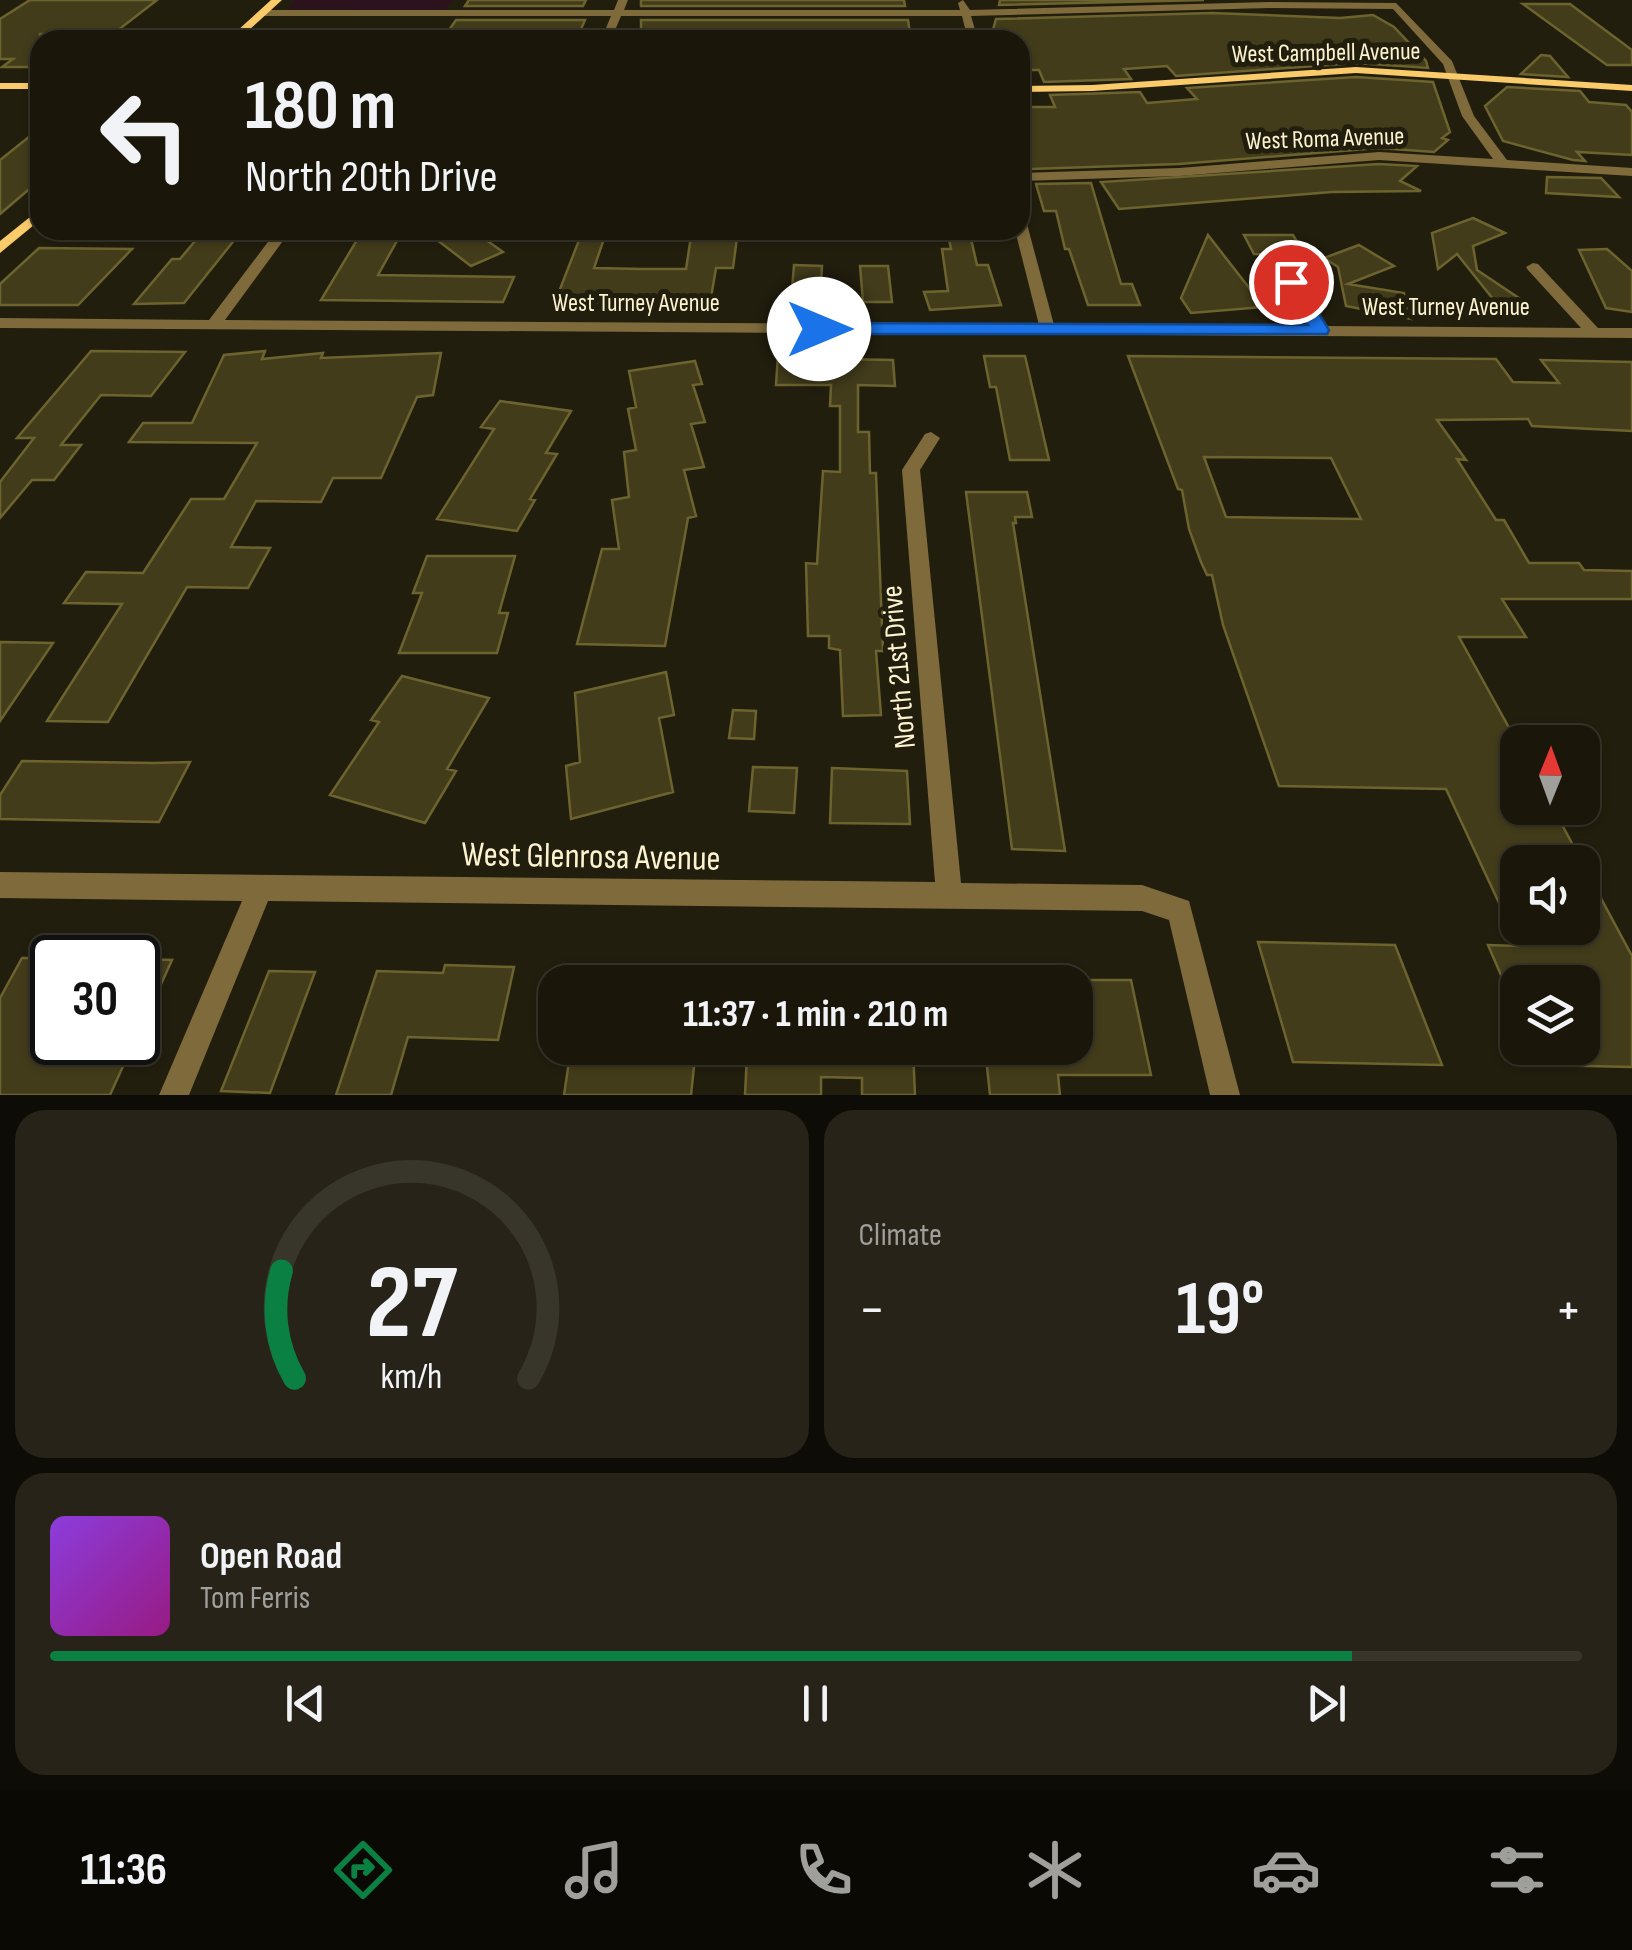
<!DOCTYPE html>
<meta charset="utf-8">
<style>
body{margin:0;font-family:"Sofia Sans Condensed",sans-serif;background:#272318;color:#f1f3f6;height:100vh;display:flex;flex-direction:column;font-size:38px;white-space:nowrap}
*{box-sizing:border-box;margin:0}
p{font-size:32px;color:#9f9f9c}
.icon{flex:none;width:55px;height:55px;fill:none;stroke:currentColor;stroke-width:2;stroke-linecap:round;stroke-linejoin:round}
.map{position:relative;height:1095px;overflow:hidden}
.side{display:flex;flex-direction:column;gap:15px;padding:15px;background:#0e0c06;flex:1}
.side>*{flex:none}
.banner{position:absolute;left:30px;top:30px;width:1000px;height:210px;border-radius:30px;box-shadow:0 2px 8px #0004,0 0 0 2px #38352b;background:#1a160a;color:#f1f3f6;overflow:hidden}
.needle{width:65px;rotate:1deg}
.fabs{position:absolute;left:1500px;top:725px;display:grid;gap:20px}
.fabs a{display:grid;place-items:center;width:100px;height:100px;border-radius:20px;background:#1a160a;box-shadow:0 2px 8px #0004,0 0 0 2px #38352b;font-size:50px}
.speed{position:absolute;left:30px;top:935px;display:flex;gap:20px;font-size:50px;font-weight:700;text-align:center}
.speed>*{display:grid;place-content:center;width:130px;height:130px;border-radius:50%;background:#1a160a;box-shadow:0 2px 8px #0004,0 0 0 2px #38352b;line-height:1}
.speed .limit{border:5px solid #111;border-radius:15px;background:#fff;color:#111}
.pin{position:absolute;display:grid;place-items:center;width:85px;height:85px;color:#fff;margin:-42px;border:5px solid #fff;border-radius:50%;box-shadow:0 2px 10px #0007}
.me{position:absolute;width:110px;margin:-55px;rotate:90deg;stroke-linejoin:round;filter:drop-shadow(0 0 8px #0008)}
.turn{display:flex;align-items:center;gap:35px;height:210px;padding:0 50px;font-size:45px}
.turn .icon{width:130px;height:130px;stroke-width:2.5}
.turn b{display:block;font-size:70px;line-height:85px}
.big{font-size:75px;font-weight:700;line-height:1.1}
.side .tile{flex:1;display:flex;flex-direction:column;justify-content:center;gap:15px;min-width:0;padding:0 35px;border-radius:30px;background:#272318}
.side .dial{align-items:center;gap:0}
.dial svg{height:260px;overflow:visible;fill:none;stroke:#38352b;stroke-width:7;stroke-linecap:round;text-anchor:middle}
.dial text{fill:#f1f3f6;stroke:none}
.song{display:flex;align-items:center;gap:30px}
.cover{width:120px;height:120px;border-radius:15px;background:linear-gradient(135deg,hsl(270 70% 55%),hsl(310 70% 35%))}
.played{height:10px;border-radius:5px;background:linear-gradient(90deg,#0b8043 85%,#38352b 85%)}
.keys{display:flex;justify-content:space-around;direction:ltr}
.heat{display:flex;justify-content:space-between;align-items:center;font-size:55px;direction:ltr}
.side .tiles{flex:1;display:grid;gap:15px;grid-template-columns:1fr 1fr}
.tile:last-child{grid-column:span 2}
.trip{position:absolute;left:538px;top:965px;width:555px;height:100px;border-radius:30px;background:#1a160a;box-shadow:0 2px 8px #0004,0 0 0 2px #38352b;font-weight:700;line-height:100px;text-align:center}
.dock{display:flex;height:160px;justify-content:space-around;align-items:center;background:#0a0904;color:#9f9f9c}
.dock .icon{width:70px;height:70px}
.dock .selected{color:#0b8043}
.dock b{font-size:45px;color:#f1f3f6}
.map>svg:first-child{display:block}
</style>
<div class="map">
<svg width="1632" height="1095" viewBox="0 0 1632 1095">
<rect width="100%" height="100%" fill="#221e0e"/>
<!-- green -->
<path fill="#2b121c" d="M 295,0 L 453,0 L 444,11 L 288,9 Z"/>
<!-- building -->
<path fill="#423c1b" stroke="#6d632e" stroke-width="2.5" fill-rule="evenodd" d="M 30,0 L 157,0 L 113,34 L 40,34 L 40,67 L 2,67 L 13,59 L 0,59 L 0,19 Z
M 469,0 L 586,0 L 583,6 L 465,6 Z
M 641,0 L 904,0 L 905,6 L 641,6 Z
M 1000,0 L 1204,0 L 999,5 Z
M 1523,4 L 1570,4 L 1632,50 L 1632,65 L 1607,65 Z
M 1212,13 L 1340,18 L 1373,15 L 1394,27 L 1426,61 L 1428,68 L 1356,63 L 1176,76 L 1167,66 L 1124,69 L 1131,79 L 1044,82 L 1039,70 L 1020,70 L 1020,40 L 991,37 L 996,19 Z
M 456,20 L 585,20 L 576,40 L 544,40 L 486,39 L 491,33 L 447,33 Z
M 641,20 L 908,20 L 910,33 L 641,33 Z
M 1541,55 L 1550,56 L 1568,77 L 1521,74 Z
M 1356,77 L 1433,82 L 1450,132 L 1442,138 L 1448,140 L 1434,152 L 1379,148 L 1179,164 L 1031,169 L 1020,136 L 1020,107 L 1055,107 L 1050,95 L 1140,92 L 1147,103 L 1197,99 L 1187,88 Z
M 1507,87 L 1580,91 L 1589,102 L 1626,105 L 1632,112 L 1632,155 L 1577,152 L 1585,161 L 1573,160 L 1503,141 L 1485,106 Z
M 40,128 L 40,180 L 0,214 L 0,160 Z
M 1379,164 L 1417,166 L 1400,181 L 1421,191 L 1332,192 L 1119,209 L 1101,182 Z
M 1547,177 L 1601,178 L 1619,197 L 1546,193 Z
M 1091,183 L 1121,284 L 1132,284 L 1140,305 L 1088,305 L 1069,249 L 1065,249 L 1056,211 L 1044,211 L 1036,184 Z
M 1473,218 L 1505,233 L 1473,246 L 1477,270 L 1528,304 L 1501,309 L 1457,254 L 1438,269 L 1432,233 Z
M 363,230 L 403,230 L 378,275 L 514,277 L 503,302 L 321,300 Z
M 424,230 L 472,230 L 503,252 L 471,266 Z
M 583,230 L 607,230 L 594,268 L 643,269 L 686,269 L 692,230 L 738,230 L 733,268 L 716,268 L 710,304 L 555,302 Z
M 947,230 L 969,230 L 977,265 L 988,265 L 1001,305 L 930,310 L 924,292 L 948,291 L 942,249 L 951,249 Z
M 240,233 L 184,303 L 134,304 L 172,259 L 180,259 L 200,235 Z
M 1208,235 L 1264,307 L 1191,313 L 1181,298 Z
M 1244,235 L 1293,235 L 1305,255 L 1254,254 Z
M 1359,245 L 1394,266 L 1348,284 L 1404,293 L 1411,319 L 1346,306 L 1338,267 L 1324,258 Z
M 39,248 L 132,249 L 78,305 L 0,305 L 0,284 Z
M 1607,249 L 1632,271 L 1632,312 L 1606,308 L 1579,250 Z
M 794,265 L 822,266 L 820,302 L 791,301 Z
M 860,266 L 888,266 L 892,302 L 863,302 Z
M 91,351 L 185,352 L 151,396 L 101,395 L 61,445 L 81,445 L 54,480 L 32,480 L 0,518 L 0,482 L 34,438 L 17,438 Z
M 265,351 L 262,359 L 323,353 L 321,358 L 441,353 L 433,395 L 417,397 L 381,478 L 333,478 L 321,502 L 256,501 L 231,547 L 270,548 L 248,588 L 187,587 L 108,722 L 47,721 L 122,604 L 64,603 L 86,572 L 143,573 L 191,499 L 224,499 L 257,443 L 129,442 L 143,423 L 192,423 L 224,355 Z
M 778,355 L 800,355 L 799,366 L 837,367 L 837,359 L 893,360 L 895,386 L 858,385 L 858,432 L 869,432 L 870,473 L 876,473 L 883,651 L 876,651 L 881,715 L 843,716 L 840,650 L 829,648 L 829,636 L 808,636 L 806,563 L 817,564 L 823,471 L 840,472 L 840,406 L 830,406 L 831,385 L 776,385 Z
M 984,356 L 1025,356 L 1049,460 L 1010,460 L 996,387 L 990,387 Z
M 1128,356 L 1496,359 L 1513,382 L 1559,383 L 1541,360 L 1632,362 L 1632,431 L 1532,426 L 1528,419 L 1437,420 L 1466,460 L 1457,459 L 1496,520 L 1504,520 L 1529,563 L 1579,563 L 1584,570 L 1632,571 L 1632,599 L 1502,599 L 1526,637 L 1459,637 L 1518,744 L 1518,808 L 1553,808 L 1582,862 L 1518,862 L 1518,928 L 1582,928 L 1582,863 L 1632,956 L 1632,1067 L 1542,1065 L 1533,1048 L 1582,1048 L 1582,982 L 1504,982 L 1488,945 L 1519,946 L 1446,789 L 1279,786 L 1223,625 L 1212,575 L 1207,575 L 1201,562 L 1189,529 L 1182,490 L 1178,489 ZM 1204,457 L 1331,458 L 1361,519 L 1226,517 Z
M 695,361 L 702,384 L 693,385 L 705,422 L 691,424 L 704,467 L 684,470 L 696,516 L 688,518 L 665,646 L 577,644 L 602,549 L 619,549 L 612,500 L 629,497 L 624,452 L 636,450 L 628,409 L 636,407 L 629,371 Z
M 500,401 L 571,411 L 546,453 L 557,454 L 530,499 L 535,500 L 517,531 L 437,519 L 494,429 L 481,427 Z
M 966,492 L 1027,492 L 1032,517 L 1015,517 L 1016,523 L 1013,523 L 1065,851 L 1012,849 Z
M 427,556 L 515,556 L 499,613 L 508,613 L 497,653 L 399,653 L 422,593 L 413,593 Z
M 0,642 L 53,643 L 0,721 Z
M 666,672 L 674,715 L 659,718 L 673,792 L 571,819 L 566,766 L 580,762 L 575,693 Z
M 402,676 L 489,698 L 447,769 L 456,771 L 425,823 L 330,795 L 379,722 L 371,720 Z
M 733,710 L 756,711 L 754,739 L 729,738 Z
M 22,761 L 154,763 L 190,762 L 159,822 L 0,819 L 0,795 Z
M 753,767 L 797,768 L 794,813 L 749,811 Z
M 832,768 L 907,771 L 910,824 L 830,823 Z
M 1258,942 L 1395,945 L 1442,1065 L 1293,1062 Z
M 22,958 L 52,958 L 52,1011 L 36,1042 L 134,1042 L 110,1095 L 0,1095 L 0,998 Z
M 138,959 L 172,960 L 138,1035 Z
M 445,965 L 514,967 L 498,1040 L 408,1037 L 391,1095 L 336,1095 L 377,971 L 443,973 Z
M 269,971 L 315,972 L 270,1093 L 221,1091 Z
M 1075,980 L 1131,980 L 1151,1075 L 1058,1075 L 1060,1095 L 990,1095 L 985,1048 L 1082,1048 Z
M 571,1048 L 696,1048 L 691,1095 L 564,1095 Z
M 790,1048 L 913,1048 L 915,1095 L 862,1095 L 862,1078 L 821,1077 L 821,1095 L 745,1095 L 747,1055 L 789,1057 Z"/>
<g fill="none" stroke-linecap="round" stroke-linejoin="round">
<!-- street -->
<path fill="#7f6a3b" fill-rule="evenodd" d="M 618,0 L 628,0 L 624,10 L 960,10 L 958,3 L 963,0 L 970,10 L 1269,2 L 1396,3 L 1452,61 L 1474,116 L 1507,160 L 1632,168 L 1632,176 L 1379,160 L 1179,176 L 1020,181 L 1020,173 L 1179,168 L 1379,152 L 1493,159 L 1462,116 L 1443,64 L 1393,9 L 1269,8 L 971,16 L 978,40 L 968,40 L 962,16 L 621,16 L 611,40 L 601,40 L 611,16 L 263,16 L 258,13 L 263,10 L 614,10 Z
M 1020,220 L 1027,224 L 1054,325 L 1310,326 L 1284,282 L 1291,278 L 1296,279 L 1326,326 L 1581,328 L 1528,270 L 1526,267 L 1533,263 L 1538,264 L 1598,328 L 1632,328 L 1632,338 L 0,328 L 0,318 L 209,320 L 277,230 L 291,230 L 225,320 L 1039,325 L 1015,230 L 1020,230 Z
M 931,432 L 940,438 L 920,470 L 961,883 L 1142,885 L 1189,901 L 1240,1095 L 1210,1095 L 1169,920 L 1142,911 L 268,901 L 189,1095 L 159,1095 L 242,901 L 0,898 L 0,872 L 935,882 L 902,470 L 925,434 Z"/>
<!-- secondary -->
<path fill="#facb6b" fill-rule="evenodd" d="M 271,0 L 282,0 L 238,40 L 227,40 Z
M 1356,67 L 1632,85 L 1632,91 L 1356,73 L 1092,91 L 1020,92 L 1020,86 L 1092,85 Z
M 0,83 L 40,83 L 40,89 L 0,89 Z
M 40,209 L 40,220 L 0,253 L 0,241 Z"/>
</g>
<!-- route -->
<path fill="#1a73e8" stroke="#114b97" stroke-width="2.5" d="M 1285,278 L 1297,278 L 1329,330 L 1327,334 L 819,334 L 810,329 L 819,323 L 1308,325 L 1283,282 Z"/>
<g text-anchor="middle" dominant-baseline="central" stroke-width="10" stroke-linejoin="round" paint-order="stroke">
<!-- far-street labels -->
<g font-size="25" fill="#fdf3d1" stroke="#221e0e">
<text transform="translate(1326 53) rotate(-1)">West Campbell Avenue</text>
<text transform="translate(1325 139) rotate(-2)">West Roma Avenue</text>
<text x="636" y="303">West Turney Avenue</text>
<text x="1446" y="307">West Turney Avenue</text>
</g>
<!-- street labels -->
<g font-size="30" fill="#fdf3d1" stroke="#221e0e">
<text transform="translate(899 667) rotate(-95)">North 21st Drive</text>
</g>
<!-- near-street labels -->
<g font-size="35" fill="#fdf3d1" stroke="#221e0e">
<text transform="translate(591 857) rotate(1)">West Glenrosa Avenue</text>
</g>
</g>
</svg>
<div class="fabs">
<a><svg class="needle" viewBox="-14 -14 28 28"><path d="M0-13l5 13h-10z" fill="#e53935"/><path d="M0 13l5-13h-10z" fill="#9f9f9c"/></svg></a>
<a><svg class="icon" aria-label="sound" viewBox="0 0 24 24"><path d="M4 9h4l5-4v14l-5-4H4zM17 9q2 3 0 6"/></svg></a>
<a><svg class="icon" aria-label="layers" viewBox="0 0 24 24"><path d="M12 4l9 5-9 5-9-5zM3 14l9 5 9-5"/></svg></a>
</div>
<div class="speed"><div class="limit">30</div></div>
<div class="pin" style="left:1291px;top:282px;background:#d93025"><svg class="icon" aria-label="arrive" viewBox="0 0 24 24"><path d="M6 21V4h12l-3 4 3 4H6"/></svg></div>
<svg class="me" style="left:819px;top:329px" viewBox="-20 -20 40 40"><circle r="19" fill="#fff"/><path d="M0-13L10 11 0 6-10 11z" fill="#1a73e8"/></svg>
<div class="trip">11:37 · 1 min · 210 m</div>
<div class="banner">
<div class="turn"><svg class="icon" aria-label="left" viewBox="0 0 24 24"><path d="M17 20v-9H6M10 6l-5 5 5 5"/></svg><div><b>180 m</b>North 20th Drive</div></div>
</div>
</div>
<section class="side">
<div class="tiles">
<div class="tile dial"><svg viewBox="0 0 100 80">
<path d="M14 69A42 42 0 1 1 86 69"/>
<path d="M14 69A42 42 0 0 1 10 36" stroke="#0b8043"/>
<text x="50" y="56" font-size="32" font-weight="700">27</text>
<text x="50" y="72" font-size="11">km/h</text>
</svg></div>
<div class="tile"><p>Climate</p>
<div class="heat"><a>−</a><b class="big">19°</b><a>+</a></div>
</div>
<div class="tile">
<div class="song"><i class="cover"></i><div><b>Open Road</b><p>Tom Ferris</p></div></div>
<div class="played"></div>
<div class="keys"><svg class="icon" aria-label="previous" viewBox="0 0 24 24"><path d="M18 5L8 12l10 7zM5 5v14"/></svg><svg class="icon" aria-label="pause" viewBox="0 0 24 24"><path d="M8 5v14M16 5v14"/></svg><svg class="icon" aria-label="next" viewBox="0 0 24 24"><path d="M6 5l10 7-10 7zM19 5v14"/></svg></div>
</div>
</div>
</section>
<nav class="dock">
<b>11:36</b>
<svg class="icon selected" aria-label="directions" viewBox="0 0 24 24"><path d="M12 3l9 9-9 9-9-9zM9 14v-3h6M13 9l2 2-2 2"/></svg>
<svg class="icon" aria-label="music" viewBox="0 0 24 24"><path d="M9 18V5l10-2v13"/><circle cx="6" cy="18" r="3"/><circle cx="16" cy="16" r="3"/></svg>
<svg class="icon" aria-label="phone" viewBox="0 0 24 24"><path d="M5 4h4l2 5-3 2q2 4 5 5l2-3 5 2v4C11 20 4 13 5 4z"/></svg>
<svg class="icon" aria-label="climate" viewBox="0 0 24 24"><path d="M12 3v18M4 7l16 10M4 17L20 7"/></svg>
<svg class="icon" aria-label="car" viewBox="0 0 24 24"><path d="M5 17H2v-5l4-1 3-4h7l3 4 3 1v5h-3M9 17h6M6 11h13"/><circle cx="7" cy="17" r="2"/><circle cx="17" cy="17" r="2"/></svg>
<svg class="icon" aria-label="filters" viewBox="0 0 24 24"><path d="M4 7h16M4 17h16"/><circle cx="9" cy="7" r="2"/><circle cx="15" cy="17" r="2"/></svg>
</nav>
